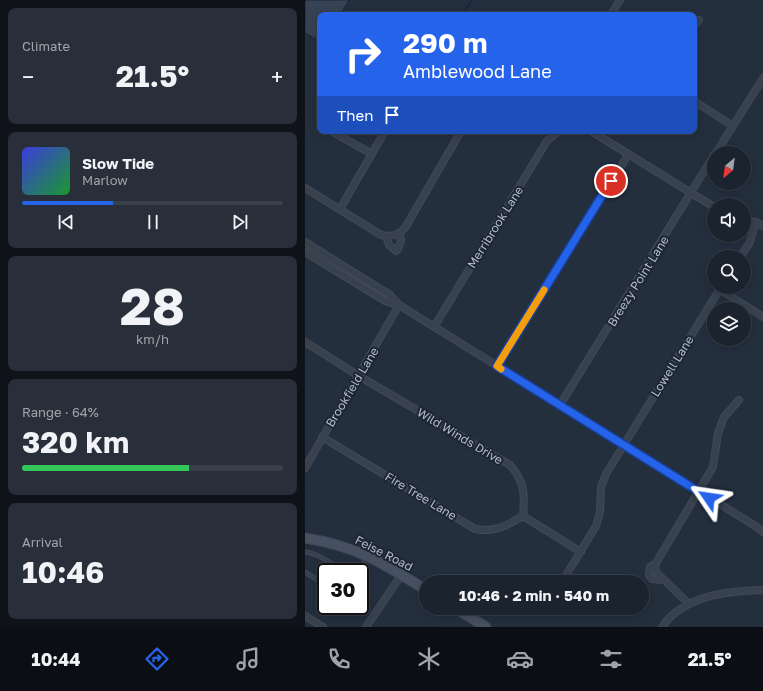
<!DOCTYPE html>
<meta charset="utf-8">
<style>
body{margin:0;font-family:"Golos Text",sans-serif;background:#282f3a;color:#f1f3f6;height:100vh;display:flex;flex-direction:column;font-size:15px;white-space:nowrap}
*{box-sizing:border-box;margin:0}
p{font-size:13px;color:#a0a4aa}
.icon{flex:none;width:22px;height:22px;fill:none;stroke:currentColor;stroke-width:2;stroke-linecap:round;stroke-linejoin:round}
.map{position:relative;flex:1;overflow:hidden}
.sheet{display:flex;flex-direction:column;gap:8px;padding:8px;background:#0f1319;width:305px}
.sheet>*{flex:none}
.guide{position:absolute;left:12px;top:12px;width:380px;height:122px;border-radius:8px;box-shadow:0 2px 10px #0003,0 0 0 1px #39404a;background:#2563eb;color:#fff;overflow:hidden}
.needle{width:26px;rotate:209deg}
.fabs{position:absolute;left:402px;top:146px;display:grid;gap:8px}
.fabs a{display:grid;place-items:center;width:44px;height:44px;border-radius:50%;background:#1b232e;box-shadow:0 2px 10px #0003,0 0 0 1px #39404a;font-size:20px}
.speed{position:absolute;left:12px;top:563px;display:flex;gap:8px;font-size:20px;font-weight:700;text-align:center}
.speed>*{display:grid;place-content:center;width:52px;height:52px;border-radius:50%;background:#1b232e;box-shadow:0 2px 10px #0003,0 0 0 1px #39404a;line-height:1}
.speed .limit{border:2px solid #111;border-radius:6px;background:#fff;color:#111}
.pin{position:absolute;display:grid;place-items:center;width:34px;height:34px;color:#fff;margin:-17px;border:2px solid #fff;border-radius:50%;box-shadow:0 1px 4px #0007}
.me{position:absolute;width:44px;margin:-22px;rotate:302deg;stroke-linejoin:round;filter:drop-shadow(0 0 3px #0008)}
.turn{display:flex;align-items:center;gap:14px;height:84px;padding:0 20px;font-size:18px}
.turn .icon{width:52px;height:52px;stroke-width:2.5}
.turn b{display:block;font-size:28px;line-height:34px}
.then{display:flex;align-items:center;height:38px;padding:0 20px;background:#0003;gap:8px;font-size:15px}
.big{font-size:30px;font-weight:700;line-height:1.1}
.sheet .widget{flex:1;display:flex;flex-direction:column;justify-content:center;gap:6px;min-width:0;padding:0 14px;border-radius:8px;background:#282f3a}
.sheet .dial{align-items:center;gap:0}
.dial b{font-size:52px;line-height:1}
.song{display:flex;align-items:center;gap:12px}
.cover{width:48px;height:48px;border-radius:6px;background:linear-gradient(135deg,hsl(240 70% 55%),hsl(130 70% 35%))}
.played{height:4px;border-radius:2px;background:linear-gradient(90deg,#2563eb 35%,#39404a 35%)}
.keys{display:flex;justify-content:space-around;direction:ltr}
.heat{display:flex;justify-content:space-between;align-items:center;font-size:22px;direction:ltr}
.charge{height:6px;border-radius:3px;background:linear-gradient(90deg,#34c759 64%,#39404a 0)}
.trip{position:absolute;left:114px;top:575px;width:230px;height:40px;border-radius:20px;background:#1b232e;box-shadow:0 2px 10px #0003,0 0 0 1px #39404a;font-weight:700;line-height:40px;text-align:center}
.menu{display:flex;height:64px;justify-content:space-around;align-items:center;background:#0b0e12;color:#a0a4aa}
.menu .icon{width:28px;height:28px}
.menu .current{color:#2563eb}
.menu b{font-size:18px;color:#f1f3f6}
main{display:flex;flex:1;min-height:0}
.map>svg:first-child{display:block}
</style>
<main>
<section class="sheet">
<div class="widget"><p>Climate</p>
<div class="heat"><a>−</a><b class="big">21.5°</b><a>+</a></div>
</div>
<div class="widget">
<div class="song"><i class="cover"></i><div><b>Slow Tide</b><p>Marlow</p></div></div>
<div class="played"></div>
<div class="keys"><svg class="icon" aria-label="previous" viewBox="0 0 24 24"><path d="M18 5L8 12l10 7zM5 5v14"/></svg><svg class="icon" aria-label="pause" viewBox="0 0 24 24"><path d="M8 5v14M16 5v14"/></svg><svg class="icon" aria-label="next" viewBox="0 0 24 24"><path d="M6 5l10 7-10 7zM19 5v14"/></svg></div>
</div>
<div class="widget dial"><b>28</b><p>km/h</p></div>
<div class="widget"><p>Range · 64%</p><b class="big">320 km</b><div class="charge"></div></div>
<div class="widget"><p>Arrival</p><b class="big">10:46</b></div>
</section>
<div class="map">
<svg width="458" height="627" viewBox="0 0 458 627">
<rect width="100%" height="100%" fill="#242f3e"/>
<g fill="none" stroke-linecap="round" stroke-linejoin="round">
<!-- stream -->
<path stroke="#17263c" stroke-width="1.5" d="M 155,15 L 165,4 L 166,0"/>
</g>
<!-- building -->
<path fill="#364354" stroke="#1f2835" d="M 1,0 L 44,0 L 35,15 L 15,15 L 15,41 L 0,33 L 0,2 Z"/>
<g fill="none" stroke-linecap="round" stroke-linejoin="round">
<defs>
<path id="lane" d="M 0,552 C 15,554 27,564 39,572
M 0,572 L 21,585
M 54,572 L 62,557"/>
<path id="street" d="M 306,15 L 315,0
M 389,26 L 394,20
M 389,101 L 428,126
M 26,131 L 67,154
M 286,131 L 409,207
M 411,153 L 458,78
M 0,188 L 76,235 C 86,237 92,236 100,228 L 156,131
M 35,209 L 80,131
M 439,220 L 451,222 L 458,226
M 81,236 L 84,245 L 91,251 L 93,249 L 96,241 L 95,233
M 0,242 L 85,295 L 94,305 L 452,527 L 458,532
M 0,252 L 80,301 L 93,305
M 435,257 L 444,244 L 451,222
M 414,289 L 458,317
M 129,327 L 242,141 L 254,131
M 0,342 L 54,376 L 205,465 C 220,482 220,495 218,516 L 276,552
M 192,366 L 323,155
M 255,405 L 409,155
M 17,437 L 170,529 C 189,533 201,526 218,516
M 0,468 L 94,305
M 350,564 L 345,567 L 344,575 L 347,579 L 359,580
M 257,582 L 291,526 L 295,512 L 296,487 L 301,474 L 416,287
M 384,604 L 352,573 L 350,569 L 351,563 L 408,467 L 413,433 L 419,417 L 434,400
M 0,616 L 18,627
M 61,627 L 97,574
M 357,627 C 379,595 423,591 458,590"/>
<path id="secondary" d="M 0,538 C 51,546 78,563 121,590
M 150,608 L 181,627"/>
</defs>
<!-- lane casing -->
<use href="#lane" stroke="#414a57" stroke-width="5"/>
<!-- street casing -->
<use href="#street" stroke="#414a57" stroke-width="8"/>
<!-- secondary casing -->
<use href="#secondary" stroke="#414a57" stroke-width="11"/>
<!-- lane -->
<use href="#lane" stroke="#38414e" stroke-width="3"/>
<!-- street -->
<use href="#street" stroke="#38414e" stroke-width="6"/>
<!-- secondary -->
<use href="#secondary" stroke="#465061" stroke-width="9"/>
</g>
<g fill="none" stroke-linecap="round" stroke-linejoin="round">
<defs>
<path id="route" d="M 306,181 L 192,366 L 404,498"/>
</defs>
<!-- route casing -->
<use href="#route" stroke="#184099" stroke-width="10"/>
<!-- route -->
<use href="#route" stroke="#2563eb" stroke-width="7"/>
<!-- slow -->
<path stroke="#f59e0b" stroke-width="7" d="M 196,369 L 192,366 L 239,290"/>
</g>
<g text-anchor="middle" dominant-baseline="central" stroke-width="4" stroke-linejoin="round" paint-order="stroke">
<!-- street labels -->
<g font-size="12" fill="#b4bcc9" stroke="#1d2633">
<text transform="translate(190 227) rotate(-58)">Merribrook Lane</text>
<text transform="translate(333 281) rotate(-58)">Breezy Point Lane</text>
<text transform="translate(367 366) rotate(-58)">Lowell Lane</text>
<text transform="translate(47 387) rotate(-59)">Brookfield Lane</text>
<text transform="translate(155 436) rotate(31)">Wild Winds Drive</text>
<text transform="translate(116 496) rotate(31)">Fire Tree Lane</text>
<text transform="translate(79 553) rotate(27)">Feise Road</text>
</g>
</g>
</svg>
<div class="fabs">
<a><svg class="needle" viewBox="-14 -14 28 28"><path d="M0-13l5 13h-10z" fill="#e53935"/><path d="M0 13l5-13h-10z" fill="#a0a4aa"/></svg></a>
<a><svg class="icon" aria-label="sound" viewBox="0 0 24 24"><path d="M4 9h4l5-4v14l-5-4H4zM17 9q2 3 0 6"/></svg></a>
<a><svg class="icon" aria-label="search" viewBox="0 0 24 24"><circle cx="10" cy="10" r="6"/><path d="M15 15l6 6"/></svg></a>
<a><svg class="icon" aria-label="layers" viewBox="0 0 24 24"><path d="M12 4l9 5-9 5-9-5zM3 14l9 5 9-5"/></svg></a>
</div>
<div class="speed"><div class="limit">30</div></div>
<div class="pin" style="left:306px;top:181px;background:#d93025"><svg class="icon" aria-label="arrive" viewBox="0 0 24 24"><path d="M6 21V4h12l-3 4 3 4H6"/></svg></div>
<svg class="me" style="left:404px;top:498px" viewBox="-20 -20 40 40"><path d="M0-17L14 15 0 8-14 15z" fill="#2563eb" stroke="#fff" stroke-width="4"/></svg>
<div class="trip">10:46 · 2 min · 540 m</div>
<div class="guide">
<div class="turn"><svg class="icon" aria-label="right" viewBox="0 0 24 24"><path d="M7 20v-9h11M14 6l5 5-5 5"/></svg><div><b>290 m</b>Amblewood Lane</div></div>
<div class="then">Then<svg class="icon" aria-label="arrive" viewBox="0 0 24 24"><path d="M6 21V4h12l-3 4 3 4H6"/></svg></div>
</div>
</div>
</main>
<nav class="menu">
<b>10:44</b>
<svg class="icon current" aria-label="directions" viewBox="0 0 24 24"><path d="M12 3l9 9-9 9-9-9zM9 14v-3h6M13 9l2 2-2 2"/></svg>
<svg class="icon" aria-label="music" viewBox="0 0 24 24"><path d="M9 18V5l10-2v13"/><circle cx="6" cy="18" r="3"/><circle cx="16" cy="16" r="3"/></svg>
<svg class="icon" aria-label="phone" viewBox="0 0 24 24"><path d="M5 4h4l2 5-3 2q2 4 5 5l2-3 5 2v4C11 20 4 13 5 4z"/></svg>
<svg class="icon" aria-label="climate" viewBox="0 0 24 24"><path d="M12 3v18M4 7l16 10M4 17L20 7"/></svg>
<svg class="icon" aria-label="car" viewBox="0 0 24 24"><path d="M5 17H2v-5l4-1 3-4h7l3 4 3 1v5h-3M9 17h6M6 11h13"/><circle cx="7" cy="17" r="2"/><circle cx="17" cy="17" r="2"/></svg>
<svg class="icon" aria-label="filters" viewBox="0 0 24 24"><path d="M4 7h16M4 17h16"/><circle cx="9" cy="7" r="2"/><circle cx="15" cy="17" r="2"/></svg>
<b>21.5°</b>
</nav>
